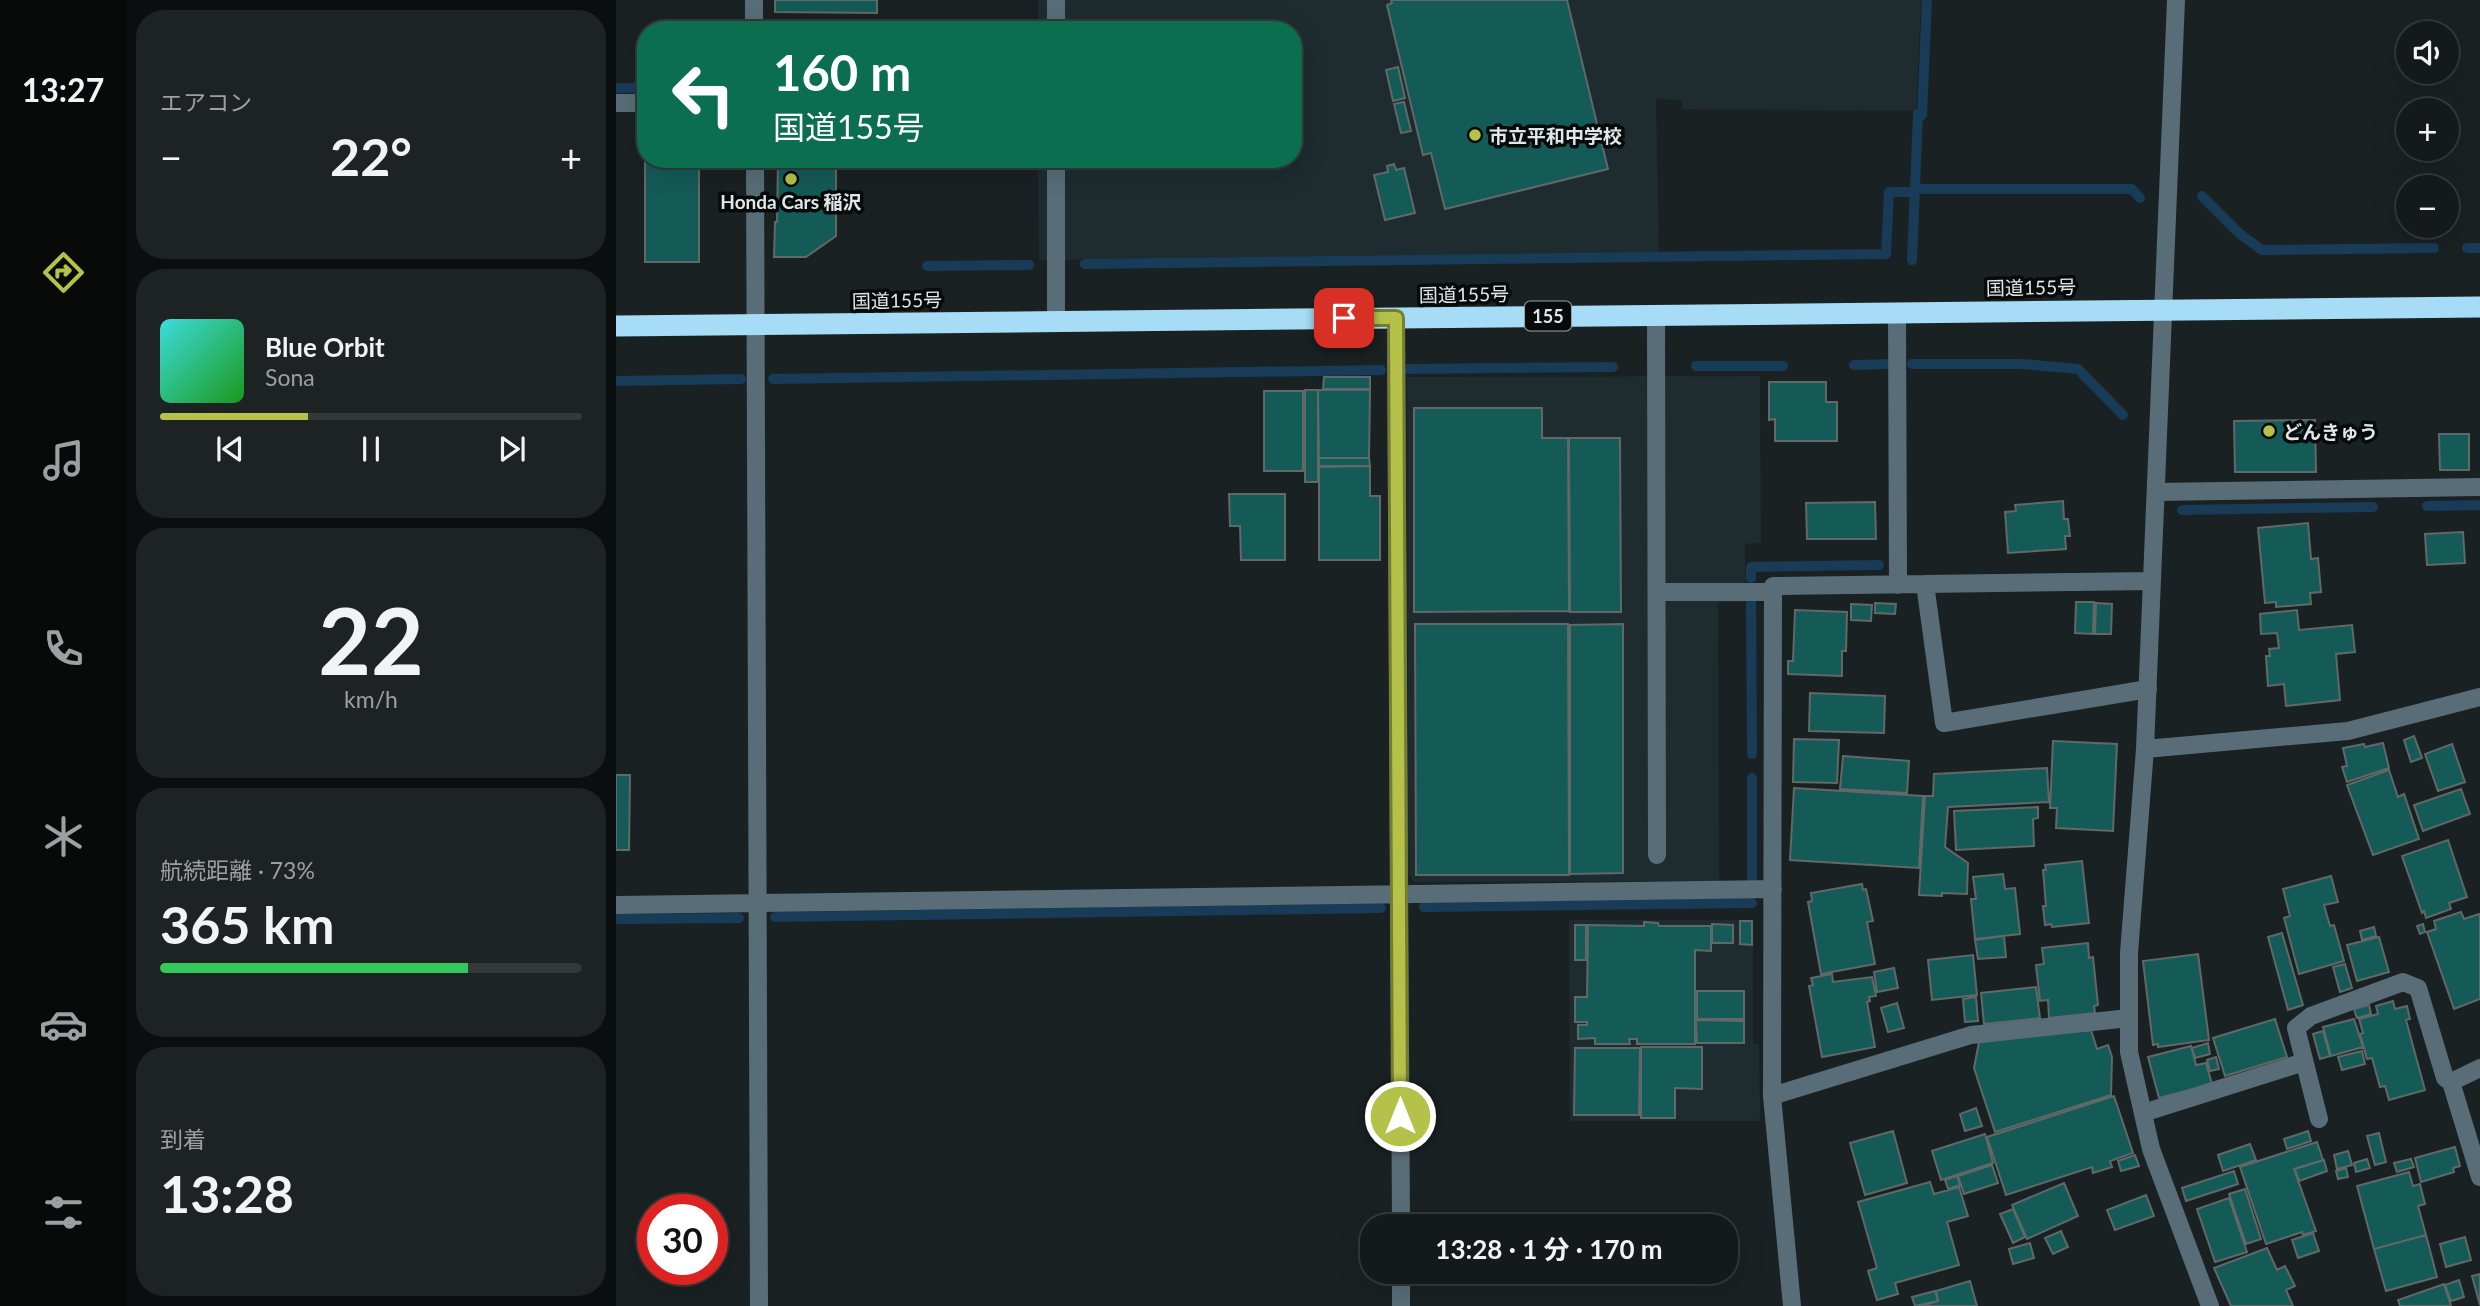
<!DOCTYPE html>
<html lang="ja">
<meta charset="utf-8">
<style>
body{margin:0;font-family:Lato,"Noto Sans JP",sans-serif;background:#1d2223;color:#f1f3f6;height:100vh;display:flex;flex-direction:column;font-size:26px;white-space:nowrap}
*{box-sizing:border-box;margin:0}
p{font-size:23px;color:#9da0a2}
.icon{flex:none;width:38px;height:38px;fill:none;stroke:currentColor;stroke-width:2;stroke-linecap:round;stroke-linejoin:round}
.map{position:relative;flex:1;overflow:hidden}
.drawer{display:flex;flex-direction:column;gap:10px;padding:10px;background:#0b0e0e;width:490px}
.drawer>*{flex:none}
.banner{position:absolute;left:21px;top:21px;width:665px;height:147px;border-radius:28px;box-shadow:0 7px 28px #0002,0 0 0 2px #333839;background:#0b6e4f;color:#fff;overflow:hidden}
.tools{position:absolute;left:1780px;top:21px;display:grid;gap:14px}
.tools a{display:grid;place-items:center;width:63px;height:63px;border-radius:50%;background:#14191a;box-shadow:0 7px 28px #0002,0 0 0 2px #333839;font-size:35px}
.speed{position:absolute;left:21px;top:1194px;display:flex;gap:14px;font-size:35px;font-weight:700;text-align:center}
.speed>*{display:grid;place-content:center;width:91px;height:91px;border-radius:50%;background:#14191a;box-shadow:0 7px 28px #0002,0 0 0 2px #333839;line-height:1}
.speed .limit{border:10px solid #d22;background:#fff;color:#111}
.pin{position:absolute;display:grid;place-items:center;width:60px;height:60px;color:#fff;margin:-30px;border-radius:14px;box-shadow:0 4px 10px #0006}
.me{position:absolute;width:77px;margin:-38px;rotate:0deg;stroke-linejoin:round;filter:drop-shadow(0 0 5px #0008)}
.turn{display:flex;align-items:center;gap:24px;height:147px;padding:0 21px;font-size:32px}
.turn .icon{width:91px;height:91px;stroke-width:2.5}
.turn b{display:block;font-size:49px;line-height:60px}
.big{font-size:52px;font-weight:700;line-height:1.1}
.drawer .tile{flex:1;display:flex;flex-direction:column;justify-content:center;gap:10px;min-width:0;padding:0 24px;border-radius:28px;background:#1d2223}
.drawer .dial{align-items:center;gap:0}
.dial b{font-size:91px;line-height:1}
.song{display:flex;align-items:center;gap:21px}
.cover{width:84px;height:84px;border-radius:10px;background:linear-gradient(135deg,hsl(180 70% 55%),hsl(120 70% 35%))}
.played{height:7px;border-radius:4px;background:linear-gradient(90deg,#b4c24a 35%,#333839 35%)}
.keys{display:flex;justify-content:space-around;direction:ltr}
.heat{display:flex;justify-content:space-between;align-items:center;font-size:38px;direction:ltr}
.charge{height:10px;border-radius:5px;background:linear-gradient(90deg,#34c759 73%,#333839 0)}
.trip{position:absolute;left:744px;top:1214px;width:378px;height:70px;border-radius:28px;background:#14191a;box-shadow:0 7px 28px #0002,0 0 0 2px #333839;font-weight:700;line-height:70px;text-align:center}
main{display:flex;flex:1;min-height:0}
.tabs{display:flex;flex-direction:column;width:126px;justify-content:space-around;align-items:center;background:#080a0a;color:#9da0a2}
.tabs .icon{width:49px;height:49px}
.tabs .current{color:#b4c24a}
.tabs b{font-size:32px;color:#f1f3f6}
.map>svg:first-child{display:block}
</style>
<main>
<nav class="tabs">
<b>13:27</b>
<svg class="icon current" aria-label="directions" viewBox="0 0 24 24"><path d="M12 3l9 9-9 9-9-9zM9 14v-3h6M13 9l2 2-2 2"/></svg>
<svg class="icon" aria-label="music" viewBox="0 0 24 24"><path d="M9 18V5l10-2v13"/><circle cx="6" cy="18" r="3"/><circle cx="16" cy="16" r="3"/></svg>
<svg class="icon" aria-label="phone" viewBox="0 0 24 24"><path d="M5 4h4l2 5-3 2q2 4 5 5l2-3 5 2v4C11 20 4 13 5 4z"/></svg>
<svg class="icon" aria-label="climate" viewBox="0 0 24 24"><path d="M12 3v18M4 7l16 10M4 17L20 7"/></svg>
<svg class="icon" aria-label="car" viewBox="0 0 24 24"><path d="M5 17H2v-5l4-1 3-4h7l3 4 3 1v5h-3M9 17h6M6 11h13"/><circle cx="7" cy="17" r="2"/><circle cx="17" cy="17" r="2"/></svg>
<svg class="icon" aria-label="filters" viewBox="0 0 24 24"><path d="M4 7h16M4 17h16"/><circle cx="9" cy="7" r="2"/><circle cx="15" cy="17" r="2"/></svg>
</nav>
<section class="drawer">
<div class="tile"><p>エアコン</p>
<div class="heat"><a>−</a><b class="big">22°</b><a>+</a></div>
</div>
<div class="tile">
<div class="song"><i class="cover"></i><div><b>Blue Orbit</b><p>Sona</p></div></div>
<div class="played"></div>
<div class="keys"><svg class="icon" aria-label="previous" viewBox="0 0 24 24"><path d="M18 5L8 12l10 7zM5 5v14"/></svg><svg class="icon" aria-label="pause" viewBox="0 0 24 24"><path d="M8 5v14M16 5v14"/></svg><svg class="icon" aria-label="next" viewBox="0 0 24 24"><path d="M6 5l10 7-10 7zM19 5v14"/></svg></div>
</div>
<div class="tile dial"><b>22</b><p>km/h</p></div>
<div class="tile"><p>航続距離 · 73%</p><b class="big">365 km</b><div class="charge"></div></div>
<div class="tile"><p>到着</p><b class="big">13:28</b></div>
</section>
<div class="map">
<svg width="1864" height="1306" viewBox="0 0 1864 1306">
<rect width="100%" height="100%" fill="#1a2122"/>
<!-- built -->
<path fill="#1e2c2f" d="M 422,0 L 1305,0 L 1300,111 L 1066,109 L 1066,100 L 1040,99 L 1043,252 L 423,260 L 422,159 L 677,159 L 677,30 L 422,30 Z
M 1144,376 L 1145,543 L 1129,544 L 1129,602 L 1102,602 L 1103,881 L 798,882 L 792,872 L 791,377 Z
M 953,920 L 1137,920 L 1137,1043 L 1143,1044 L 1144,1121 L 954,1121 Z"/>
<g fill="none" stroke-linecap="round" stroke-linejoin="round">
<!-- stream -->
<path stroke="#183b58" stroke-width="10" d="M 0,88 L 30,88
M 1299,189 L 1516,189 L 1524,198
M 1586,196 L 1624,234 L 1646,250 L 1818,248
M 1851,248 L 1864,248
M 1296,260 L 1302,114 L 1306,115 L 1311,0
M 469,264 L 1270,254 L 1273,192 L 1298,192
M 311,266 L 413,265
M 1296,364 L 1406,364 L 1462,369 L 1507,415
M 1238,365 L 1273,364
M 1080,366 L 1167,366
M 792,369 L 997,367
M 157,379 L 765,370
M 0,381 L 125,379
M 1811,506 L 1864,505
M 1566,510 L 1757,507
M 1135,578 L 1135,567 L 1263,565
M 1135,603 L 1136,754
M 1136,778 L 1136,877
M 808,907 L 1136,903
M 159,917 L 765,908
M 0,919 L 123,918"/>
</g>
<!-- building -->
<path fill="#145a57" stroke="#606868" stroke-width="2" d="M 159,0 L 261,0 L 261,13 L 159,12 Z
M 775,0 L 951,0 L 992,169 L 829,209 L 815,153 L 807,155 L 771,5 L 776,3 Z
M 782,67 L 789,98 L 777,101 L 770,70 Z
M 788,102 L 795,131 L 785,133 L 778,104 Z
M 29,156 L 30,159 L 83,159 L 83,262 L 29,262 Z
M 182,159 L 220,161 L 220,236 L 190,257 L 158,257 L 159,222 L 161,222 L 162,160 Z
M 778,164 L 780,170 L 788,168 L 799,213 L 769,220 L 758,175 L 772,172 L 771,166 Z
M 708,377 L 754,377 L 754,389 L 707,389 Z
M 1153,382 L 1210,382 L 1210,402 L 1221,402 L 1221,441 L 1159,441 L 1159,419 L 1153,420 Z
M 689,390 L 702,390 L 702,482 L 689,482 Z
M 702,390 L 754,390 L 753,458 L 703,458 Z
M 648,391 L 687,391 L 687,471 L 648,471 Z
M 798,408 L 926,408 L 926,438 L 952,438 L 953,611 L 798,612 Z
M 1699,420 L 1700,472 L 1619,472 L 1618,421 Z
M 1823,434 L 1853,434 L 1853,470 L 1824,470 Z
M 953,438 L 1004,438 L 1005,612 L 954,612 Z
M 703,458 L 753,458 L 754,466 L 703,466 Z
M 754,466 L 754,496 L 764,496 L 764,560 L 703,560 L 703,467 Z
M 613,494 L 669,494 L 669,560 L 625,560 L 624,526 L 614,526 Z
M 1447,501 L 1448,519 L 1452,519 L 1454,536 L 1449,536 L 1450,549 L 1392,553 L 1389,512 L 1400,511 L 1399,505 Z
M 1259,502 L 1260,539 L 1191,539 L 1190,503 Z
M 1692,523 L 1695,559 L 1702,558 L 1705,592 L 1694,593 L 1695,604 L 1660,607 L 1660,602 L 1649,603 L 1642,528 Z
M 1847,532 L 1849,563 L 1811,565 L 1809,534 Z
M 1460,602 L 1478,602 L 1477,634 L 1459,633 Z
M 1259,603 L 1280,604 L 1279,614 L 1259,613 Z
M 1480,603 L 1496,604 L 1495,634 L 1479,634 Z
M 1235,604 L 1256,605 L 1255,621 L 1235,620 Z
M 1179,610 L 1231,612 L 1230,651 L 1226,651 L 1226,676 L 1172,674 L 1172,661 L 1177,661 Z
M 1681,610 L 1683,630 L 1736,625 L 1739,652 L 1720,654 L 1724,700 L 1670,706 L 1668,684 L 1652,686 L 1650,656 L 1654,656 L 1653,649 L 1663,648 L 1661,633 L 1645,634 L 1644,614 Z
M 799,624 L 952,624 L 953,875 L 800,875 Z
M 1007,624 L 1007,873 L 954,874 L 954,625 Z
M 1194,693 L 1269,696 L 1268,733 L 1193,731 Z
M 1798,736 L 1806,758 L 1795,762 L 1788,740 Z
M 1178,739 L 1223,740 L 1221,783 L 1177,782 Z
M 1437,741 L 1501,744 L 1497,831 L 1440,828 L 1441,808 L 1434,808 Z
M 1767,743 L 1773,768 L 1731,782 L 1726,767 L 1731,766 L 1727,748 L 1748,744 L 1749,747 Z
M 1836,744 L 1849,782 L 1822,791 L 1809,754 Z
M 1227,756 L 1293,761 L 1291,793 L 1224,789 Z
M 1431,768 L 1433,802 L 1332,807 L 1329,847 L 1352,863 L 1351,894 L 1326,893 L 1326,896 L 1303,895 L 1309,796 L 1317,796 L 1318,774 Z
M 1773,770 L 1782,797 L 1788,794 L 1803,839 L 1757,855 L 1731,785 Z
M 0,775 L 14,775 L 13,850 L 0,850 Z
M 1178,788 L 1307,796 L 1303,868 L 1174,860 Z
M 1845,789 L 1854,814 L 1807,831 L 1798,805 Z
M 1422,807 L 1422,818 L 1417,819 L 1418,846 L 1340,850 L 1338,811 Z
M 1832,840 L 1851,897 L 1833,903 L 1835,909 L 1810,918 L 1808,911 L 1806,913 L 1786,856 Z
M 1466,861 L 1473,923 L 1436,927 L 1435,924 L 1429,925 L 1427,906 L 1430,906 L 1427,870 L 1430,870 L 1429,865 Z
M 1387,874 L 1389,889 L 1399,888 L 1404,934 L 1359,939 L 1355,899 L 1360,899 L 1357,877 Z
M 1715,876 L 1722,902 L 1708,905 L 1714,926 L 1718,925 L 1728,961 L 1683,974 L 1668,918 L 1674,916 L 1667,889 Z
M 1246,884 L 1247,890 L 1250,889 L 1257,921 L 1251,922 L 1259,964 L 1205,974 L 1192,902 L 1196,901 L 1195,893 Z
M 1845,912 L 1848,919 L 1863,914 L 1864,918 L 1864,999 L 1838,1009 L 1811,932 L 1820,929 L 1818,921 Z
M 1124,921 L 1136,921 L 1136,945 L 1124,944 Z
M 1028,922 L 1042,923 L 1043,926 L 1095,926 L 1095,951 L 1079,950 L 1079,1044 L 1021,1044 L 1021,1039 L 1013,1039 L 1014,1044 L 979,1044 L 979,1038 L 962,1039 L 962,1025 L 971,1025 L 971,1022 L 959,1022 L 959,997 L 971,997 L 972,925 L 1028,926 Z
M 1096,924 L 1117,925 L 1117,943 L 1096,943 Z
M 1807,924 L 1809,932 L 1804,934 L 1801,926 Z
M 959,925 L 970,925 L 970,960 L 959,960 Z
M 1758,927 L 1760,936 L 1746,940 L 1744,931 Z
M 1666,933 L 1687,1005 L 1672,1010 L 1652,937 Z
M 1388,936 L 1390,957 L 1362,959 L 1359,940 Z
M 1763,937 L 1773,972 L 1741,981 L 1731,945 Z
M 1472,943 L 1473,958 L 1477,957 L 1482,1005 L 1478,1006 L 1479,1013 L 1433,1018 L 1432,1000 L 1424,1001 L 1420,965 L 1428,964 L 1426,948 Z
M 1582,954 L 1593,1040 L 1542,1047 L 1542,1044 L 1537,1045 L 1527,961 Z
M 1357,955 L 1361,995 L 1316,1000 L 1312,960 Z
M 1729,964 L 1736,988 L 1724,992 L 1717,967 Z
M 1278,968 L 1282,988 L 1261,992 L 1258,972 Z
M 1216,974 L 1217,982 L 1256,977 L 1260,996 L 1253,997 L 1254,1001 L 1251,1002 L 1259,1047 L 1206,1057 L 1193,986 L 1197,985 L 1195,978 Z
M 1420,987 L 1424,1018 L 1368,1024 L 1365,993 Z
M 1081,991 L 1128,991 L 1128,1019 L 1081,1019 Z
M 1360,997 L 1362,1021 L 1349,1022 L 1347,999 Z
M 1777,1001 L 1779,1009 L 1791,1006 L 1794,1019 L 1790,1020 L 1809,1090 L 1773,1100 L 1769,1086 L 1764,1087 L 1756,1058 L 1751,1059 L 1744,1034 L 1747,1033 L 1743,1019 L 1762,1014 L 1760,1006 Z
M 1281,1003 L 1288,1028 L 1272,1032 L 1265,1008 Z
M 1753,1005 L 1755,1014 L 1741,1018 L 1738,1009 Z
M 1659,1019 L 1671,1057 L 1609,1076 L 1597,1038 Z
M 1738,1019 L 1747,1047 L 1715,1056 L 1707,1027 Z
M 1080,1020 L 1128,1021 L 1128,1043 L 1081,1043 Z
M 1475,1030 L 1481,1049 L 1492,1045 L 1496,1057 L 1495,1095 L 1379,1132 L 1358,1068 L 1363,1042 Z
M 1707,1031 L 1714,1056 L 1704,1059 L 1697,1034 Z
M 1592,1043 L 1594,1054 L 1579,1058 L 1576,1048 Z
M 1575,1046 L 1580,1065 L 1590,1063 L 1596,1084 L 1543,1098 L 1532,1057 Z
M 1025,1047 L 1086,1047 L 1086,1089 L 1059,1088 L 1059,1118 L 1025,1118 Z
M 959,1048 L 1024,1048 L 1023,1115 L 958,1115 Z
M 1746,1051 L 1749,1064 L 1726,1070 L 1722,1057 Z
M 1600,1057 L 1603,1069 L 1594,1071 L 1591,1060 Z
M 1498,1096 L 1517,1153 L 1494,1161 L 1496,1167 L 1477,1173 L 1476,1167 L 1390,1195 L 1371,1137 Z
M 1360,1108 L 1366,1126 L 1349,1131 L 1344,1114 Z
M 1277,1131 L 1291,1183 L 1249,1195 L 1234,1143 Z
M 1692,1131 L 1695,1141 L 1671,1149 L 1668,1139 Z
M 1763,1133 L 1770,1162 L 1759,1165 L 1751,1136 Z
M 1369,1134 L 1377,1163 L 1325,1180 L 1316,1151 Z
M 1701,1142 L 1707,1160 L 1678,1169 L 1700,1231 L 1687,1235 L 1686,1232 L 1650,1244 L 1624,1167 Z
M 1634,1144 L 1640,1160 L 1607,1171 L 1602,1155 Z
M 1839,1147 L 1844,1166 L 1837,1168 L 1838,1172 L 1805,1182 L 1799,1158 Z
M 1732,1151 L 1736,1165 L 1721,1169 L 1718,1155 Z
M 1519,1155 L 1523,1166 L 1505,1171 L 1502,1161 Z
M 1751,1159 L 1754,1168 L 1740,1172 L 1738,1163 Z
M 1795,1159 L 1798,1167 L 1781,1172 L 1778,1163 Z
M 1708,1160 L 1711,1171 L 1683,1181 L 1679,1169 Z
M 1376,1165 L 1382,1183 L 1348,1194 L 1342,1176 Z
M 1730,1168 L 1732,1177 L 1722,1179 L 1720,1171 Z
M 1618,1171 L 1622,1184 L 1570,1201 L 1566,1188 Z
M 1793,1172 L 1797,1186 L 1804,1184 L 1809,1204 L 1802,1206 L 1810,1235 L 1758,1249 L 1741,1186 Z
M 1341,1176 L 1344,1185 L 1332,1189 L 1329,1180 Z
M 1314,1182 L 1318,1194 L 1343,1187 L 1352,1216 L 1331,1222 L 1343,1265 L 1279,1283 L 1282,1294 L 1261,1300 L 1252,1271 L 1261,1268 L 1242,1202 Z
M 1448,1183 L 1462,1216 L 1411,1239 L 1396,1205 Z
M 1629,1189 L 1645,1239 L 1630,1244 L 1613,1194 Z
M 1530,1195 L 1538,1216 L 1499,1230 L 1491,1210 Z
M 1613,1198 L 1631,1252 L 1599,1262 L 1581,1209 Z
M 1397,1209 L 1409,1237 L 1397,1243 L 1384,1214 Z
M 1445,1231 L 1452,1247 L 1437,1254 L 1429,1238 Z
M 1697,1233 L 1703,1251 L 1682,1258 L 1676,1240 Z
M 1810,1235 L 1821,1277 L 1770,1291 L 1758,1249 Z
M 1849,1237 L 1855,1260 L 1830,1267 L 1824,1244 Z
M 1414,1243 L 1418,1258 L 1397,1264 L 1393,1249 Z
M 1651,1248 L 1661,1270 L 1669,1266 L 1679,1286 L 1670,1290 L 1677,1306 L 1615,1306 L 1598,1268 Z
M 1864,1274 L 1864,1305 L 1856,1276 Z
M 1843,1280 L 1848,1297 L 1835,1301 L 1829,1285 Z
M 1354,1281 L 1361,1306 L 1305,1306 L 1322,1301 L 1320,1291 Z
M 1828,1284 L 1835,1306 L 1784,1306 L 1782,1300 Z
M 1319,1291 L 1322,1301 L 1299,1306 L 1296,1297 Z"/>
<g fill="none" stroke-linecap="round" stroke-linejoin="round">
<!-- minor -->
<path stroke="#586d77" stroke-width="18" d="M 138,0 L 138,30
M 1560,0 L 1529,749 L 1513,953 L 1513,1052 L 1535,1149 L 1594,1306
M 440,30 L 440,0
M 0,103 L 30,103
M 139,159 L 143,1306
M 440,159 L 440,321
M 1281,312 L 1282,585
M 1040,315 L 1041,855
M 780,318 L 785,1227
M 1540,492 L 1864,487
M 1309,584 L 1328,723 L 1532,689
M 1041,592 L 1157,592
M 1529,749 L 1732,731 L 1864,697
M 0,905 L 1157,889
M 1864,1068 L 1835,1082 L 1864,1177
M 1156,1096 L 1355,1035 L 1513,1018
M 1527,1113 L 1688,1062
M 1703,1119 L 1680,1028 L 1695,1016 L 1787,982 L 1802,988 L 1829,1078 L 1835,1082
M 785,1272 L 785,1306
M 1176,1306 L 1156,1096 L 1157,586 L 1536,581"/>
<!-- highway -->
<path stroke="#a6dcf5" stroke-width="21" d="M 0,326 L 1864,307"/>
</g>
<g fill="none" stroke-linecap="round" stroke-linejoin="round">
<defs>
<path id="route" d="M 728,318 L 780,318 L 784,1116"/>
</defs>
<!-- route casing -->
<use href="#route" stroke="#757e30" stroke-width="18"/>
<!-- route -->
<use href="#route" stroke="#b4c24a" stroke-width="12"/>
</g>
<!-- markers -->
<g fill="#b4c24a" stroke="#070a0b" stroke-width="2.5">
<circle cx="859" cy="135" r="7"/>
<circle cx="175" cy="179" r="7"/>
<circle cx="1653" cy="431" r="7"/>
</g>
<g text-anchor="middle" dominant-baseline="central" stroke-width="7" stroke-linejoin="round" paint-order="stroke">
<!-- shield labels -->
<rect fill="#070a0b" stroke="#a0a4a4" stroke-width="2" x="909" y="301.5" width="46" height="29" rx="5"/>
<g font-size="18" font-weight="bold" fill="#e1e6e6">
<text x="932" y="316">155</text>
</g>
<!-- poi labels -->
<g font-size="19" font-weight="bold" fill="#e1e6e6" stroke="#070a0b" text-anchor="start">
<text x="873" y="135">市立平和中学校</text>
<text x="175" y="201" text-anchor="middle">Honda Cars 稲沢</text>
<text x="1667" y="431">どんきゅう</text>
</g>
<!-- street labels -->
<g font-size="19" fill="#e1e6e6" stroke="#070a0b">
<text transform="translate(1415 287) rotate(-1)">国道155号</text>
<text transform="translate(848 294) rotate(-1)">国道155号</text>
<text transform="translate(281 300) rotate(-1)">国道155号</text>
</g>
</g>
</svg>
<div class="tools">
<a><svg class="icon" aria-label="sound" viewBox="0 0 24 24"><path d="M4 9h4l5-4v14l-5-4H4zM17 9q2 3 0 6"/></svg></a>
<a>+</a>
<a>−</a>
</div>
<div class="speed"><div class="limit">30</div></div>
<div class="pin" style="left:728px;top:318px;background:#d93025"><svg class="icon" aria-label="arrive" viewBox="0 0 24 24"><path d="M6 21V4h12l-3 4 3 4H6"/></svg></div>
<svg class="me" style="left:784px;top:1116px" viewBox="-20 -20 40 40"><circle r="17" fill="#b4c24a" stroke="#fff" stroke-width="3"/><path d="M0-11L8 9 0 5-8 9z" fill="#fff"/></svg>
<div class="trip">13:28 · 1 分 · 170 m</div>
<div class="banner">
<div class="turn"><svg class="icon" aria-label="left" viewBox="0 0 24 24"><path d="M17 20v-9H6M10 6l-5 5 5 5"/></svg><div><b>160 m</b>国道155号</div></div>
</div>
</div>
</main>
